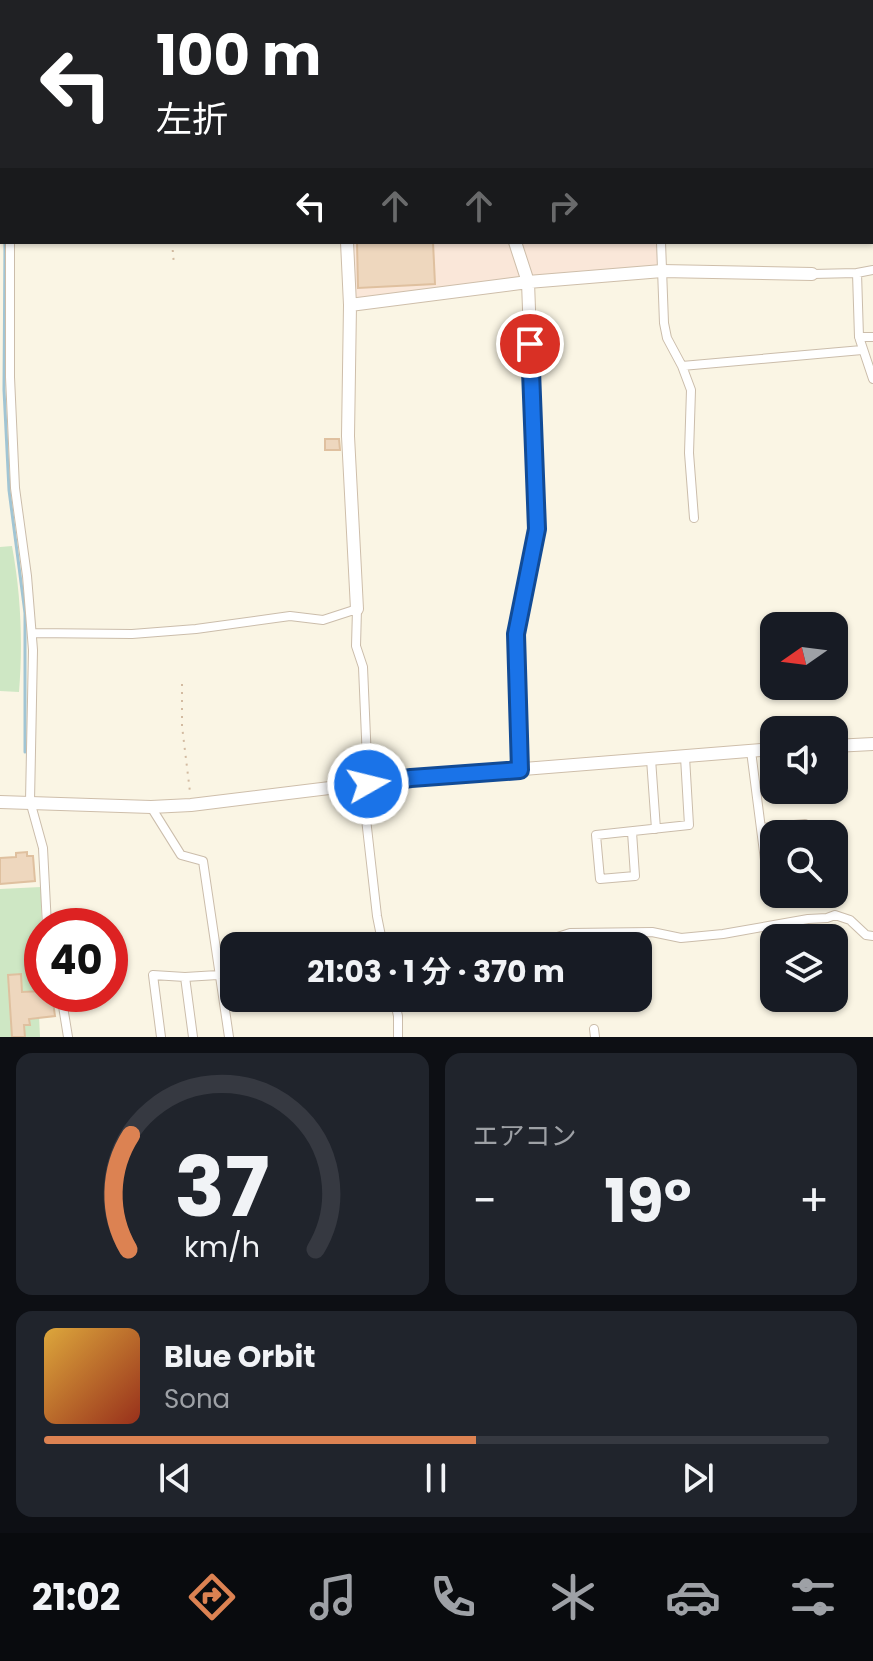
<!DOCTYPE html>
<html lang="ja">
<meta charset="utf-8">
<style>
body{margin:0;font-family:Poppins,"Noto Sans JP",sans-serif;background:#20242c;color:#f1f3f6;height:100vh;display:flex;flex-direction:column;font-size:30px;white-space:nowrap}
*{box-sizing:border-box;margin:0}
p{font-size:26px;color:#9ea1a6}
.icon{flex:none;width:44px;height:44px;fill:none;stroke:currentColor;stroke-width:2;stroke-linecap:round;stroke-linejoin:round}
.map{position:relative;height:1037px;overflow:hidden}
.sheet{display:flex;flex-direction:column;gap:16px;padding:16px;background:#0d0f14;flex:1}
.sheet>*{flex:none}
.hud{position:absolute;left:0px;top:0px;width:874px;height:244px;box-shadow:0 2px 6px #0004;background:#202124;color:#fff;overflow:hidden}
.needle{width:52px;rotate:256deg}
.buttons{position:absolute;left:760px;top:612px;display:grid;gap:16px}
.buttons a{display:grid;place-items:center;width:88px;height:88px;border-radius:16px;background:#171b24;box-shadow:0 2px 6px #0004;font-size:40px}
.speed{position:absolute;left:24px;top:908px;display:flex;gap:16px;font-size:40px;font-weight:700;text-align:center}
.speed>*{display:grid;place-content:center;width:104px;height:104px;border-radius:50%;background:#171b24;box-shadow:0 2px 6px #0004;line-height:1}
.speed .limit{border:12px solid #d22;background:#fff;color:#111}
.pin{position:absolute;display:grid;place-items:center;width:68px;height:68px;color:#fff;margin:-34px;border:4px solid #fff;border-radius:50%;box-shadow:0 2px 8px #0007}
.me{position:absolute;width:88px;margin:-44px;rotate:82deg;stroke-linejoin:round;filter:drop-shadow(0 0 6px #0008)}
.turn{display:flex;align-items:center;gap:28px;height:168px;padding:0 24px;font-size:36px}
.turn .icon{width:104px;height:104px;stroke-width:2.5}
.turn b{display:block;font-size:56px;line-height:68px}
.lanes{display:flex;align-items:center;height:76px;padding:0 24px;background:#0003;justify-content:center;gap:40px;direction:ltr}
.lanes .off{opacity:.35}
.big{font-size:60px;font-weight:700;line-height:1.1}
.sheet .tile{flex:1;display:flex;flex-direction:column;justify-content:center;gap:12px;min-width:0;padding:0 28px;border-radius:16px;background:#20242c}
.sheet .dial{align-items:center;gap:0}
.dial svg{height:208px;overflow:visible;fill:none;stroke:#363941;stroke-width:7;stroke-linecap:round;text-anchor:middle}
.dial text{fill:#f1f3f6;stroke:none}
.song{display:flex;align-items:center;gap:24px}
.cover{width:96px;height:96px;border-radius:12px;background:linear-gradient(135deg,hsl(40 70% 55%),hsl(10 70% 35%))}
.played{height:8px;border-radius:4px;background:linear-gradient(90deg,#dc8252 55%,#363941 55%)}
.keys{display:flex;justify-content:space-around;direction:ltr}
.heat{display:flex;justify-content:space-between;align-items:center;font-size:44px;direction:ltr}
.sheet .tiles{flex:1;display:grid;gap:16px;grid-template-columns:1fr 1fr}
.tile:last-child{grid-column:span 2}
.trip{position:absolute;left:220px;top:932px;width:432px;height:80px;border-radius:16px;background:#171b24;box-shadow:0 2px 6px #0004;font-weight:700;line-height:80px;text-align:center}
.tab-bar{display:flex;height:128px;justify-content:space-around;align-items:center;background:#090b0e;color:#9ea1a6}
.tab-bar .icon{width:56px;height:56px}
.tab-bar .active{color:#dc8252}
.tab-bar b{font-size:36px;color:#f1f3f6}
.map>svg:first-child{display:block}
</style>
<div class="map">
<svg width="873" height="1037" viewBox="0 0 873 1037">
<rect width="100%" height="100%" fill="#faf5e4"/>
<!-- commercial -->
<path fill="#fae7d9" d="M 344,0 L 500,0 L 500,2 L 344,2 Z
M 347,242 L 661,242 L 662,271 L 350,305 Z"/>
<!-- garden -->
<path fill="#cee7c4" d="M 12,546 C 21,595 23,643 19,692 L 0,691 L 0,547 Z
M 41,887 L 42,972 L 37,973 L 40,1037 L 0,1037 L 0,889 Z"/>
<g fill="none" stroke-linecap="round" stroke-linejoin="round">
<!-- stream -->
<path stroke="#a1c5d4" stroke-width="3" d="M 0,173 L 2,187
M 5,242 L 4,390 L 9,490 L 25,613 L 25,752"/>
</g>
<!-- building -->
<path fill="#eed7be" stroke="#dfc09f" stroke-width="2" d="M 357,242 L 433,242 L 435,284 L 358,288 Z
M 325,439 L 339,439 L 340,450 L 325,450 Z
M 27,852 L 27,856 L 33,856 L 35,881 L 0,884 L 0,858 L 16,857 L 16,853 Z
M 21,974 L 22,992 L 42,991 L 42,994 L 52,994 L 55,1016 L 29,1019 L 30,1025 L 24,1025 L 25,1037 L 12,1037 L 8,975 Z"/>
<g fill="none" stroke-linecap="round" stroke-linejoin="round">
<defs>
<path id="street" d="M 316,0 L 316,2
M 501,0 L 501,2
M 675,0 L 675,2
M 872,59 L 873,58
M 0,155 L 2,170
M 10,242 L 10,377 L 15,488 L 27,576 L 33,650 L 30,801 L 43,848 L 47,926
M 661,242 L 664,323 L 667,338 L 682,366 L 691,390 L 689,453 L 694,518
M 873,270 L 857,273 L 859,337 L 873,379
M 812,274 L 857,273
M 859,337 L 873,337
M 682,366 L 862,350
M 32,633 L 132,634 L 196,629 L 290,616 L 323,620 L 357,609 L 356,646 L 363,667 L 368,784 L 364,801 L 377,916 L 383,946
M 751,751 L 769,891 L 774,890
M 651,759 L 656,829
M 151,807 L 181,855 L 203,861 L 229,1037
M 761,828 L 805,824 L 816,834
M 632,832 L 635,876 L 600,879 L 596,835 L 689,825 L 685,757
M 529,946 L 570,933 L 652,932 L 681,938 L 723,934 L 808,919 L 827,918 L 835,915 L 850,920 L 866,935 L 873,936
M 594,946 L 594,933
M 61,994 L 68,1037
M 394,998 L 398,1016 L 398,1037
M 594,1000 L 594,998
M 594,1029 L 595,1037
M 161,1037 L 153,975 L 185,977
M 193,1037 L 185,977 L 234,974"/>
<path id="secondary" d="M 347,242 L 350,305 L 348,436 L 357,609
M 515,242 L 528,282 L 537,529 L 516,634 L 520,770
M 350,305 L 528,282 L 662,271 L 812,274
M 834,746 L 873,744
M 0,802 L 151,807 L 191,805 L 411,778 L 774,749"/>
<path id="highway" d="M 848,0 L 848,2
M 863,0 L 863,2
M 872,95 L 873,103
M 0,110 L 2,110
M 872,204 L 873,209"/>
</defs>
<!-- street casing -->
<use href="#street" stroke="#cbbdab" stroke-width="10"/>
<!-- secondary casing -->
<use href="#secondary" stroke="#cebeaa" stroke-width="14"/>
<!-- highway casing -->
<use href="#highway" stroke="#dad5d0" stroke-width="18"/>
<!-- path -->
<path stroke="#d3bba1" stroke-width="2" stroke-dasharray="2 6" stroke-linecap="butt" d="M 172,242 L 174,265
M 182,684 L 182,726 L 190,792"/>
<!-- street -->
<use href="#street" stroke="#fff" stroke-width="8"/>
<!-- secondary -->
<use href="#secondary" stroke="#fff" stroke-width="12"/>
<!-- highway -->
<use href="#highway" stroke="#f1bf9f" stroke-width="16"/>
</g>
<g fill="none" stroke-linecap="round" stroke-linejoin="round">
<defs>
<path id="route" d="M 368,784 L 411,778 L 520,770 L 516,634 L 537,529 L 530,344"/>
</defs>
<!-- route casing -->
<use href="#route" stroke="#114b97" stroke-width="20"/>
<!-- route -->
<use href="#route" stroke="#1a73e8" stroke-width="14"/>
</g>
</svg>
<div class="buttons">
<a><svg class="needle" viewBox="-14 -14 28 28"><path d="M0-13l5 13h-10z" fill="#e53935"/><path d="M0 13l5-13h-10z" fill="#9ea1a6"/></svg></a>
<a><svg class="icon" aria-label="sound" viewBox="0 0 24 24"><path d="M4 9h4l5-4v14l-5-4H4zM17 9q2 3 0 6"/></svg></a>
<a><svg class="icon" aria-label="search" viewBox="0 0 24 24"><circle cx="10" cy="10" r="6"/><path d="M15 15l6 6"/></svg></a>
<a><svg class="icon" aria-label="layers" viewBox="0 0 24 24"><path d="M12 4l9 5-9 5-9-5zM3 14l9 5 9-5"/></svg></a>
</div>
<div class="speed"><div class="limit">40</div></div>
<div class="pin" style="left:530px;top:344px;background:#d93025"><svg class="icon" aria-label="arrive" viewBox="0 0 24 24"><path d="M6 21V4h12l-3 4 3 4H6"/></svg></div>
<svg class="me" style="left:368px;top:784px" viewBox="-20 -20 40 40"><circle r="17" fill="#1a73e8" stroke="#fff" stroke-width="3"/><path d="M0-11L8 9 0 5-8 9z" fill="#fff"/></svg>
<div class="trip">21:03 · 1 分 · 370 m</div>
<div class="hud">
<div class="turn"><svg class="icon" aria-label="left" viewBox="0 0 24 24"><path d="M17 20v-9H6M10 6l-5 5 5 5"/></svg><div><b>100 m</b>左折</div></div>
<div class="lanes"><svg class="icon" aria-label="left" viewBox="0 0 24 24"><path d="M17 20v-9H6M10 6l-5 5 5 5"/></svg><svg class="icon off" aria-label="ahead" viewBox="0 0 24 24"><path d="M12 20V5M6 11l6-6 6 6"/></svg><svg class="icon off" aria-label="ahead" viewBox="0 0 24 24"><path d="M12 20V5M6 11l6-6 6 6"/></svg><svg class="icon off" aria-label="right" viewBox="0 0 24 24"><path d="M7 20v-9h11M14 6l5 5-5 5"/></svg></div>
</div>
</div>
<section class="sheet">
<div class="tiles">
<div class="tile dial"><svg viewBox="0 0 100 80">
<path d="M14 69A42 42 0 1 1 86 69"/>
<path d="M14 69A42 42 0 0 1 15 25" stroke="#dc8252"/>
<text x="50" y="56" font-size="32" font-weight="700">37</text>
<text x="50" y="72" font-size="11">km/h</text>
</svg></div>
<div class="tile"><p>エアコン</p>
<div class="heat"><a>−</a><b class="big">19°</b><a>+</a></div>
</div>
<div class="tile">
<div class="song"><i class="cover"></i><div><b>Blue Orbit</b><p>Sona</p></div></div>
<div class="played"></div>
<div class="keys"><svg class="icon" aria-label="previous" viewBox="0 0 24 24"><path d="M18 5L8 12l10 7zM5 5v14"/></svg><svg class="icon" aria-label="pause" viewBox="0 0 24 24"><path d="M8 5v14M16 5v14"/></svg><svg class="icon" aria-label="next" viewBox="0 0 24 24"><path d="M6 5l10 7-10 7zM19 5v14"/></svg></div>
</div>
</div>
</section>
<nav class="tab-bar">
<b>21:02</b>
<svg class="icon active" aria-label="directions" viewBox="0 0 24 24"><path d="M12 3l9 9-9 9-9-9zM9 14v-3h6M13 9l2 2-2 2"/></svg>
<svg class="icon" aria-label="music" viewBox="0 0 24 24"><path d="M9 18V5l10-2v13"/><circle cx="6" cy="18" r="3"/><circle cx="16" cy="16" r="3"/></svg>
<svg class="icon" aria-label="phone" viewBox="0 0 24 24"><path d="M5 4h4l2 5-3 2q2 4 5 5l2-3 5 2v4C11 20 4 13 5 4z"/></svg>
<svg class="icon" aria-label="climate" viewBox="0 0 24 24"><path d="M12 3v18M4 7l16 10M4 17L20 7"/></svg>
<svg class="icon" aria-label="car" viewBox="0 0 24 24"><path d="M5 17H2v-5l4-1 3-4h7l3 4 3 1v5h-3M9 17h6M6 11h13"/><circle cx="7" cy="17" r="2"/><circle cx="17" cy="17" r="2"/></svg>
<svg class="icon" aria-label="filters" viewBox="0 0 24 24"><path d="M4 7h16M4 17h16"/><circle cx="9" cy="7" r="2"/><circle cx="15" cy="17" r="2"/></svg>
</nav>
